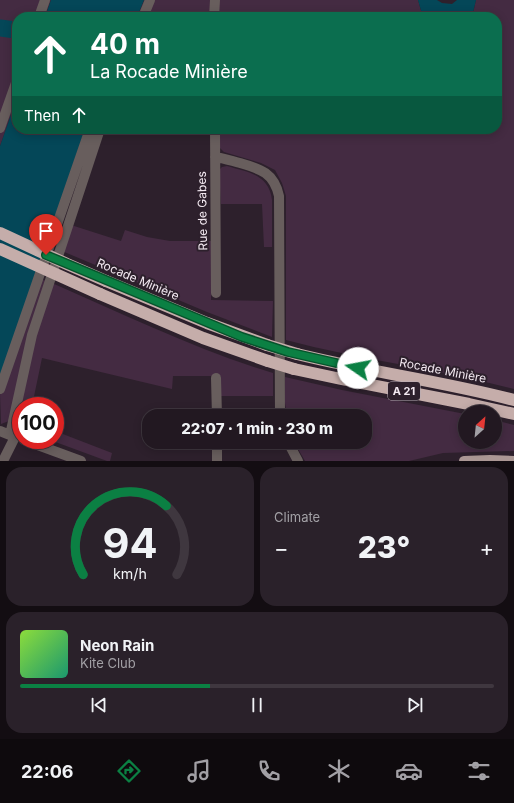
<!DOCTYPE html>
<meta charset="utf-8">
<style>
body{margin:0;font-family:Inter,sans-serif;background:#2a212a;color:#f1f3f6;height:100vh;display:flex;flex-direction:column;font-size:15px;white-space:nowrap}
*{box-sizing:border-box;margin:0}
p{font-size:13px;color:#a2a0a5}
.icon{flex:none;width:22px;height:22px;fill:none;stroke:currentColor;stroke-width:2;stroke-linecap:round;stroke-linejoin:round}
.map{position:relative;height:461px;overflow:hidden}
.drawer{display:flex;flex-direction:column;gap:6px;padding:6px;background:#130d12;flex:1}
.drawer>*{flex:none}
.guide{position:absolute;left:12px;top:12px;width:490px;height:122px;border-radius:16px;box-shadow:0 2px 10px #0003,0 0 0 1px #3f373f;background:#0b6e4f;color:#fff;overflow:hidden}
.needle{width:26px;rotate:27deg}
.fabs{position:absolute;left:458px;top:405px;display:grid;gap:8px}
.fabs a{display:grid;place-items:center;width:44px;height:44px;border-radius:50%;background:#221821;box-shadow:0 2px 10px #0003,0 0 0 1px #3f373f;font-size:20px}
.speed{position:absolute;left:12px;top:397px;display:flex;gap:8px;font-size:20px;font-weight:700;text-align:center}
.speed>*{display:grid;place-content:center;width:52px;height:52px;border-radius:50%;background:#221821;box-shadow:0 2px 10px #0003,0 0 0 1px #3f373f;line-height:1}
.speed .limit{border:6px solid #d22;background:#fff;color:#111}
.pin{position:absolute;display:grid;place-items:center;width:34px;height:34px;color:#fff;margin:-41px -17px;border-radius:50% 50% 50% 0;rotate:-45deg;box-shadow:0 0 4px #0007}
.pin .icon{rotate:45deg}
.me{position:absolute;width:44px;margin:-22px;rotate:282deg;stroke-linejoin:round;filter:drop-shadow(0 0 3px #0008)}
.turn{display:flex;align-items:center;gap:14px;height:84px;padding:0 12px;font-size:18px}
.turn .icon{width:52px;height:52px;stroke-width:2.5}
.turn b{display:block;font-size:28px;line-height:34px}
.then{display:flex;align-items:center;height:38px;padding:0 12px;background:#0003;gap:8px;font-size:15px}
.big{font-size:30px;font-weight:800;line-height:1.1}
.drawer .widget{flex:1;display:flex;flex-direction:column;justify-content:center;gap:6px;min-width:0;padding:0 14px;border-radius:16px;background:#2a212a}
.drawer .dial{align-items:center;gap:0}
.dial svg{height:104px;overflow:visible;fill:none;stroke:#3f373f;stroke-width:7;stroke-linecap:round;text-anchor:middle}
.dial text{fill:#f1f3f6;stroke:none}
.song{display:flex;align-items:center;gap:12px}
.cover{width:48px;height:48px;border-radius:6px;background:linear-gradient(135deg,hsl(90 70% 55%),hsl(160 70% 35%))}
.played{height:4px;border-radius:2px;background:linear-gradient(90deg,#0b8043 40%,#3f373f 40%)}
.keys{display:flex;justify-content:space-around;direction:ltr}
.heat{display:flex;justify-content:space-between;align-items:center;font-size:22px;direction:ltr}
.drawer .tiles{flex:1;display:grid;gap:6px;grid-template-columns:1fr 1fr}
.widget:last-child{grid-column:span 2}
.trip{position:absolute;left:142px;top:409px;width:230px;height:40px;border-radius:16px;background:#221821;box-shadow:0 2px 10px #0003,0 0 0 1px #3f373f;font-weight:800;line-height:40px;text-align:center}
.tabs{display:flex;height:64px;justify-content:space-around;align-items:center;background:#0e0a0d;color:#a2a0a5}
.tabs .icon{width:28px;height:28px}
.tabs .active{color:#0b8043}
.tabs b{font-size:18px;color:#f1f3f6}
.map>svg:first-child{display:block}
</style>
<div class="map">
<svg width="514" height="461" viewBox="0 0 514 461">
<rect width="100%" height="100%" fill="#2d202c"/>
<!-- green -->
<path fill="#442b42" d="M 0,0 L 51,0 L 45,17 L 17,17 L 17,98 L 0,146 Z
M 144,0 L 418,0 L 422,14 L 413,17 L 137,17 Z
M 476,0 L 514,0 L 514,389 C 439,369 361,360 286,340 L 286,196 L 282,183 L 275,170 L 261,163 L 224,152 L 218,146 L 218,129 L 497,129 L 497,17 L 472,17 Z
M 227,166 C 247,172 269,174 272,200 L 272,247 L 264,247 L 262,204 L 221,204 L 219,170 L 222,167 Z
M 71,225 L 121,241 L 125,230 L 147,237 L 170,241 L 212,241 L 211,300 L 273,301 L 272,337 L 207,312 L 62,251 Z
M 41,279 L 46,281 L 9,421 L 1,424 L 0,394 Z
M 52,283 C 125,315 197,350 273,373 L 273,396 L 221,396 L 221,376 L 173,376 L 172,389 L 42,358 L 32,406 L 21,406 L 21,428 C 10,409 44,308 52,283 Z
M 285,377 L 342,390 L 465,414 L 465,442 L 495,442 L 495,420 L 514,425 L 514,451 L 443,453 L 409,461 L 305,461 L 294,442 L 365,442 L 365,416 L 287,416 L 285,403 Z
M 55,431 L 112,453 L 110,461 L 107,461 L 50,440 L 55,440 Z"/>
<!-- water -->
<path fill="#044758" d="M 51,0 L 144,0 L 137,17 L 45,17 Z
M 418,0 L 437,0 L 442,3 L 452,4 L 457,0 L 476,0 L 472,17 L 413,17 L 422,14 Z
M 17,98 L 17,129 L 85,129 L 0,379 L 0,146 Z"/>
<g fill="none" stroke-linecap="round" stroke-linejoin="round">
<!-- river -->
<path stroke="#044758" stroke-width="17" d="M 0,28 L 15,30"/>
<!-- minor -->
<path stroke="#685e5d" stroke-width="10" d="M 39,17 L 45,0
M 143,17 L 150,0
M 214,17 L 215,0
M 0,128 L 17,80
M 215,129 L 216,293
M 215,157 C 223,158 232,161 240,163 C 261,169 274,173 279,196 L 280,416
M 216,378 L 217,416
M 0,389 L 90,129
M 0,431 L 15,437
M 10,435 L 32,335 L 100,129
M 24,440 L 81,461
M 217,442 L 217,461
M 288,442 L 298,461
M 3,461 L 15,437"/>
<!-- major -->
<path stroke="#ab9794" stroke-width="10" d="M 464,461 L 490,460 L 514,461"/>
<!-- highway -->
<path stroke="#c5adaa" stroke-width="12" d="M 106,281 L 207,323 L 267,345
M 100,294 L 203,338 L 268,361
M 297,354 C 369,372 442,381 514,400
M 294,369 L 341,379 L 469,404 L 514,414"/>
<!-- highway-bridge -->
<path stroke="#c5adaa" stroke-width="12" d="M 0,233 L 67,264 L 106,281
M 0,249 L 100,294
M 267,345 L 297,354
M 268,361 L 294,369"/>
</g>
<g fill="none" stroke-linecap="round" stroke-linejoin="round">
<defs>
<path id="route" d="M 46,255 L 242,337 L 288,352 L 358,368"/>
</defs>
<!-- route casing -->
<use href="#route" stroke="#07532c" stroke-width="10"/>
<!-- route -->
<use href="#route" stroke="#0b8043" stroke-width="7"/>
</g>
<g text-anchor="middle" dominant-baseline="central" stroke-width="4" stroke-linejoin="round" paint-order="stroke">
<!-- shield labels -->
<rect fill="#2d202c" stroke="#b8adb6" stroke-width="1" x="388" y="382" width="32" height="18" rx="3"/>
<g font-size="11" font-weight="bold" fill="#f3e9f1">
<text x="404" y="391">A 21</text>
</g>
<!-- street labels -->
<g font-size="12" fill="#f3e9f1" stroke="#2d202c">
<text transform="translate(202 211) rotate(-91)">Rue de Gabes</text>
<text transform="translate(138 279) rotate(23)">Rocade Minière</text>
<text transform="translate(443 370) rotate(11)">Rocade Minière</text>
</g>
</g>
</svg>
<div class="fabs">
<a><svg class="needle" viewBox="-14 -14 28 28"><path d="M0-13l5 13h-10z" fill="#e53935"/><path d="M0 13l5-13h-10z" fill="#a2a0a5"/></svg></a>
</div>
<div class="speed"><div class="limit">100</div></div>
<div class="pin" style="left:46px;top:255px;background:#d93025"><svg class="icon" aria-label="arrive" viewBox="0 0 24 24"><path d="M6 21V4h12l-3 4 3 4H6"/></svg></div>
<svg class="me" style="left:358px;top:368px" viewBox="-20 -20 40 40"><circle r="19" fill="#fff"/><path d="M0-13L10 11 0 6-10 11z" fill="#0b8043"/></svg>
<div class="trip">22:07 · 1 min · 230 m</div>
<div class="guide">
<div class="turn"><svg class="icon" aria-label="ahead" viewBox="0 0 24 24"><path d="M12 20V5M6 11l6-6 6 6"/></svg><div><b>40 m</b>La Rocade Minière</div></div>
<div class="then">Then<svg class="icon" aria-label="ahead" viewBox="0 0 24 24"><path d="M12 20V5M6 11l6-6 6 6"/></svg></div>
</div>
</div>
<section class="drawer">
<div class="tiles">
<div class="widget dial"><svg viewBox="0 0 100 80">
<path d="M14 69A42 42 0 1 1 86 69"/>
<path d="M14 69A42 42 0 0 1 78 16" stroke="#0b8043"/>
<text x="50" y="56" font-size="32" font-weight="700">94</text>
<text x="50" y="72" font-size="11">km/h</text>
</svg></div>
<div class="widget"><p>Climate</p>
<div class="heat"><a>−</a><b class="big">23°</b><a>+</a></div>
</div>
<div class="widget">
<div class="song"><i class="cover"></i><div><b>Neon Rain</b><p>Kite Club</p></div></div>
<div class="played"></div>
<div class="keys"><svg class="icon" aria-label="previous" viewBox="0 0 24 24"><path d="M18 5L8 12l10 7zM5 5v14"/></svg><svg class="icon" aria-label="pause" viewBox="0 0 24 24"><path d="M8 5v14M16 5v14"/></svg><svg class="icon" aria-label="next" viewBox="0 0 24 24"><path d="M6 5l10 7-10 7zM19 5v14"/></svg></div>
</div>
</div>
</section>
<nav class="tabs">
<b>22:06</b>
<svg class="icon active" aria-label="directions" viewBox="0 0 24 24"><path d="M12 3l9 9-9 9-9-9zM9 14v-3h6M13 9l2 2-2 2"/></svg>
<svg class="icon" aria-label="music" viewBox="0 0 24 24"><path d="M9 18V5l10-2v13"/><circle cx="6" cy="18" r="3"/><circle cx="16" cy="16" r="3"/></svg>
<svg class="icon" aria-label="phone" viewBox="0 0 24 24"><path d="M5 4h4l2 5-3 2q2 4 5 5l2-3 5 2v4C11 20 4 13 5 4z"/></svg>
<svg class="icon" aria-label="climate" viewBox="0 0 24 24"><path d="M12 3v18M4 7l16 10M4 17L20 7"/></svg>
<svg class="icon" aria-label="car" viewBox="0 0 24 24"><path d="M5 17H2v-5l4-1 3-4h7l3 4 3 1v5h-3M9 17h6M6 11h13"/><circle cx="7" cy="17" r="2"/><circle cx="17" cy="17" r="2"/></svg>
<svg class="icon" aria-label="filters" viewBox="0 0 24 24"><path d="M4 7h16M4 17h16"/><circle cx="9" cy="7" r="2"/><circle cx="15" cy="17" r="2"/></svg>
</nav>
